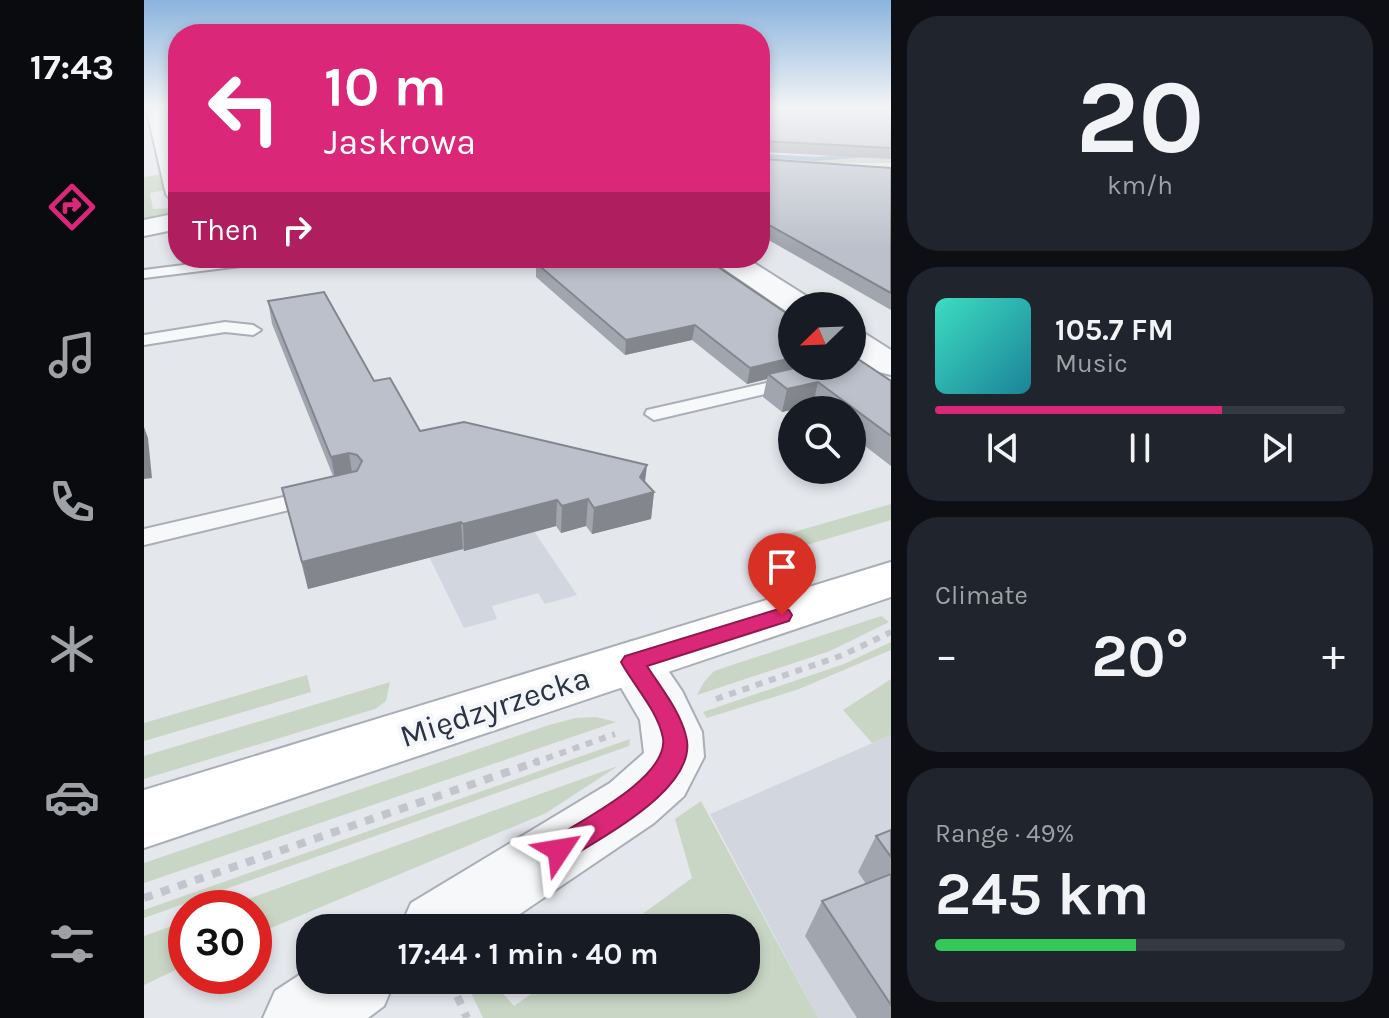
<!DOCTYPE html>
<meta charset="utf-8">
<style>
body{margin:0;font-family:Karla,sans-serif;background:#20242c;color:#f1f3f6;height:100vh;display:flex;flex-direction:column;font-size:30px;white-space:nowrap}
*{box-sizing:border-box;margin:0}
p{font-size:26px;color:#9ea1a6}
.icon{flex:none;width:44px;height:44px;fill:none;stroke:currentColor;stroke-width:2;stroke-linecap:round;stroke-linejoin:round}
.map{position:relative;flex:1;overflow:hidden}
.sheet{display:flex;flex-direction:column;gap:16px;padding:16px;background:#0d0f14;width:498px}
.sheet>*{flex:none}
.banner{position:absolute;left:24px;top:24px;width:602px;height:244px;border-radius:32px;box-shadow:0 4px 12px #0003;background:#db2777;color:#fff;overflow:hidden}
.needle{width:52px;rotate:247deg}
.controls{position:absolute;left:634px;top:292px;display:grid;gap:16px}
.controls a{display:grid;place-items:center;width:88px;height:88px;border-radius:50%;background:#171b24;box-shadow:0 4px 12px #0003;font-size:40px}
.speed{position:absolute;left:24px;top:890px;display:flex;gap:16px;font-size:40px;font-weight:700;text-align:center}
.speed>*{display:grid;place-content:center;width:104px;height:104px;border-radius:50%;background:#171b24;box-shadow:0 4px 12px #0003;line-height:1}
.speed .limit{border:12px solid #d22;background:#fff;color:#111}
.pin{position:absolute;display:grid;place-items:center;width:68px;height:68px;color:#fff;margin:-82px -34px;border-radius:50% 50% 50% 0;rotate:-45deg;box-shadow:0 0 8px #0007}
.pin .icon{rotate:45deg}
.me{position:absolute;width:88px;margin:-44px;rotate:57deg;stroke-linejoin:round;filter:drop-shadow(0 0 6px #0008)}
.turn{display:flex;align-items:center;gap:28px;height:168px;padding:0 24px;font-size:36px}
.turn .icon{width:104px;height:104px;stroke-width:2.5}
.turn b{display:block;font-size:56px;line-height:68px}
.then{display:flex;align-items:center;height:76px;padding:0 24px;background:#0003;gap:16px;font-size:30px}
.big{font-size:60px;font-weight:700;line-height:1.1}
.sheet .widget{flex:1;display:flex;flex-direction:column;justify-content:center;gap:12px;min-width:0;padding:0 28px;border-radius:32px;background:#20242c}
.sheet .dial{align-items:center;gap:0}
.dial b{font-size:104px;line-height:1}
.song{display:flex;align-items:center;gap:24px}
.cover{width:96px;height:96px;border-radius:12px;background:linear-gradient(135deg,hsl(170 70% 55%),hsl(190 70% 35%))}
.played{height:8px;border-radius:4px;background:linear-gradient(90deg,#db2777 70%,#363941 70%)}
.keys{display:flex;justify-content:space-around;direction:ltr}
.heat{display:flex;justify-content:space-between;align-items:center;font-size:44px;direction:ltr}
.charge{height:12px;border-radius:6px;background:linear-gradient(90deg,#34c759 49%,#363941 0)}
.trip{position:absolute;left:152px;top:914px;width:464px;height:80px;border-radius:32px;background:#171b24;box-shadow:0 4px 12px #0003;font-weight:700;line-height:80px;text-align:center}
main{display:flex;flex:1;min-height:0}
.tabs{display:flex;flex-direction:column;width:144px;justify-content:space-around;align-items:center;background:#090b0e;color:#9ea1a6}
.tabs .icon{width:56px;height:56px}
.tabs .active{color:#db2777}
.tabs b{font-size:36px;color:#f1f3f6}
.map>svg:first-child{display:block}
</style>
<main>
<nav class="tabs">
<b>17:43</b>
<svg class="icon active" aria-label="directions" viewBox="0 0 24 24"><path d="M12 3l9 9-9 9-9-9zM9 14v-3h6M13 9l2 2-2 2"/></svg>
<svg class="icon" aria-label="music" viewBox="0 0 24 24"><path d="M9 18V5l10-2v13"/><circle cx="6" cy="18" r="3"/><circle cx="16" cy="16" r="3"/></svg>
<svg class="icon" aria-label="phone" viewBox="0 0 24 24"><path d="M5 4h4l2 5-3 2q2 4 5 5l2-3 5 2v4C11 20 4 13 5 4z"/></svg>
<svg class="icon" aria-label="climate" viewBox="0 0 24 24"><path d="M12 3v18M4 7l16 10M4 17L20 7"/></svg>
<svg class="icon" aria-label="car" viewBox="0 0 24 24"><path d="M5 17H2v-5l4-1 3-4h7l3 4 3 1v5h-3M9 17h6M6 11h13"/><circle cx="7" cy="17" r="2"/><circle cx="17" cy="17" r="2"/></svg>
<svg class="icon" aria-label="filters" viewBox="0 0 24 24"><path d="M4 7h16M4 17h16"/><circle cx="9" cy="7" r="2"/><circle cx="15" cy="17" r="2"/></svg>
</nav>
<div class="map">
<svg width="747" height="1018" viewBox="0 0 747 1018">
<rect width="100%" height="100%" fill="#e4e7ec"/>
<!-- built -->
<path fill="#d2d6de" d="M 344,463 L 433,595 L 401,604 L 394,593 L 348,606 L 353,619 L 320,628 L 250,485 Z
M 747,735 L 747,1018 L 674,1018 L 566,814 Z"/>
<!-- green -->
<path fill="#c9d6c5" d="M 616,154 L 747,158 L 747,163 L 670,163 L 616,158 Z
M 19,174 L 22,190 L 6,193 L 9,209 L 26,208 L 32,217 L 0,224 L 0,177 Z
M 747,504 L 747,520 L 642,551 L 629,538 Z
M 737,616 L 745,622 L 686,651 L 553,695 L 560,682 L 570,671 Z
M 747,642 L 747,650 L 655,689 L 563,718 L 559,712 L 700,664 Z
M 163,675 L 167,692 L 0,741 L 0,723 Z
M 747,679 L 747,735 L 728,743 L 699,710 Z
M 246,682 L 242,701 L 231,709 L 0,779 L 0,756 Z
M 452,717 L 472,722 L 0,883 L 0,863 L 405,725 L 432,718 Z
M 486,739 L 485,746 L 0,918 L 0,910 Z
M 474,766 L 402,813 L 110,935 L 110,908 L 79,908 Z
M 557,801 L 674,1018 L 339,1018 L 321,980 L 347,980 L 370,1006 L 407,980 L 602,980 L 602,928 L 479,928 L 548,878 L 531,819 Z
M 42,921 L 42,965 L 0,985 L 0,936 Z"/>
<g fill="none" stroke-linecap="round" stroke-linejoin="round">
<!-- stream -->
<path fill="#9fb4cc" fill-rule="evenodd" d="M 747,151 L 747,155 L 672,161 L 616,158 L 616,154 L 672,157 Z"/>
<defs>
<path id="service" d="M 95,258 L 110,258 L 112,261 L 105,265 L 0,278 L 0,270 Z
M 81,322 L 109,325 L 117,330 L 109,335 L 81,332 L 0,345 L 0,335 Z
M 649,377 L 658,382 L 655,386 L 510,420 L 501,414 L 503,410 Z
M 170,490 L 181,497 L 178,502 L 0,545 L 0,529 Z"/>
<path id="minor" d="M 2,107 L 20,107 L 34,154 L 34,201 L 26,199 L 22,194 Z
M 34,213 L 34,229 L 0,236 L 0,220 Z
M 569,258 L 602,258 L 667,299 L 671,306 L 648,306 L 648,313 L 645,313 L 573,264 Z
M 708,330 L 720,333 L 747,350 L 747,375 L 735,372 L 708,355 Z
M 489,641 L 508,647 L 538,691 L 558,732 L 560,757 L 540,796 L 510,823 L 355,928 L 256,928 L 267,903 L 466,783 L 500,753 L 496,720 L 462,662 L 470,647 Z
M 166,968 L 166,980 L 251,980 L 240,1006 L 224,1018 L 119,1018 L 131,991 Z"/>
<path id="secondary" d="M 747,562 L 747,597 L 0,848 L 0,790 Z"/>
</defs>
<!-- service casing -->
<use href="#service" stroke="#a9aeb7" stroke-width="4"/>
<!-- minor casing -->
<use href="#minor" stroke="#a9aeb7" stroke-width="4"/>
<!-- secondary casing -->
<use href="#secondary" stroke="#a9aeb7" stroke-width="4"/>
<!-- path-far1 -->
<path stroke="#c2c5cb" stroke-width="6" stroke-dasharray="7 7" stroke-linecap="butt" d="M 572,699 L 699,655 L 747,632
M 389,763 L 471,734"/>
<!-- path -->
<path stroke="#c2c5cb" stroke-width="8" stroke-dasharray="9 9" stroke-linecap="butt" d="M 0,898 L 395,761
M 306,980 L 323,1018"/>
<!-- service -->
<use href="#service" fill="#f7f8fa" fill-rule="evenodd"/>
<!-- minor -->
<use href="#minor" fill="#f7f8fa" fill-rule="evenodd"/>
<!-- secondary -->
<use href="#secondary" fill="#fff" fill-rule="evenodd"/>
</g>
<!-- wall -->
<path fill="#a1a5ae" d="M 616,107 L 747,107 L 747,159 L 617,152 L 618,159 L 747,168 L 747,310 L 616,235 Z
M 422,258 L 648,366 L 747,381 L 747,466 L 708,436 L 708,410 L 675,410 L 669,405 L 638,412 L 619,397 L 623,379 L 603,384 L 548,340 L 481,355 L 392,277 L 392,263 Z
M 124,301 L 230,381 L 276,431 L 501,482 L 510,492 L 507,519 L 448,534 L 442,526 L 417,533 L 412,526 L 320,551 L 319,549 L 164,589 L 138,488 L 189,476 L 128,324 Z
M 747,830 L 747,1018 L 713,1018 L 661,936 L 678,901 L 722,884 L 714,872 L 732,836 Z"/>
<!-- shaded-wall -->
<path fill="#83868d" d="M 551,325 L 548,340 L 481,355 L 482,340 Z
M 648,358 L 648,366 L 678,366 L 624,374 L 623,379 L 603,384 L 606,368 Z
M 674,382 L 669,405 L 638,412 L 643,389 Z
M 0,427 L 4,438 L 8,478 L 0,479 Z
M 205,453 L 209,479 L 192,483 L 187,457 Z
M 503,465 L 500,491 L 510,492 L 507,519 L 448,534 L 450,508 L 496,477 Z
M 444,499 L 442,526 L 417,533 L 418,506 Z
M 413,500 L 412,526 L 320,551 L 319,524 Z
M 317,522 L 319,549 L 164,589 L 158,562 Z"/>
<!-- building -->
<path fill="#bbc0ca" stroke="#83868d" stroke-width="2" d="M 616,107 L 747,107 L 747,148 L 618,141 L 616,143 Z
M 616,149 L 618,159 L 747,168 L 747,293 L 616,220 Z
M 422,258 L 561,258 L 648,317 L 648,358 L 606,368 L 551,325 L 482,340 L 392,263 Z
M 180,292 L 230,381 L 246,378 L 276,431 L 320,422 L 503,465 L 496,477 L 510,492 L 450,508 L 444,499 L 418,506 L 413,500 L 319,524 L 317,522 L 158,562 L 138,488 L 213,471 L 218,461 L 213,455 L 205,453 L 187,457 L 124,301 Z
M 708,355 L 747,381 L 747,436 L 674,382 L 643,389 L 624,374 L 660,366 L 708,366 Z
M 747,830 L 747,857 L 732,836 Z
M 747,874 L 747,1005 L 678,901 Z"/>
<!-- sky -->
<linearGradient id="sky" x2="0" y2="1"><stop stop-color="#8bb4dd"/><stop offset="0.43" stop-color="#f3f4f6"/><stop offset="1" stop-color="#f3f4f6" stop-opacity="0"/></linearGradient>
<rect width="747" height="249" fill="url(#sky)"/>
<!-- route -->
<path fill="#db2777" stroke="#8e194d" stroke-width="2" d="M 638,608 L 645,610 L 648,615 L 645,621 L 503,666 C 517,688 536,711 542,736 C 556,787 459,836 424,859 L 415,863 L 405,859 L 401,850 L 405,841 C 434,822 525,778 519,738 C 514,711 490,686 477,662 L 481,656 Z"/>
<g text-anchor="middle" dominant-baseline="central" stroke-width="8" stroke-linejoin="round" paint-order="stroke">
<!-- near-street labels -->
<g font-size="32" fill="#2b3445" stroke="#f4f6f9">
<text transform="translate(351 707) rotate(-18)">Międzyrzecka</text>
</g>
</g>
</svg>
<div class="controls">
<a><svg class="needle" viewBox="-14 -14 28 28"><path d="M0-13l5 13h-10z" fill="#e53935"/><path d="M0 13l5-13h-10z" fill="#9ea1a6"/></svg></a>
<a><svg class="icon" aria-label="search" viewBox="0 0 24 24"><circle cx="10" cy="10" r="6"/><path d="M15 15l6 6"/></svg></a>
</div>
<div class="speed"><div class="limit">30</div></div>
<div class="pin" style="left:638px;top:615px;background:#d93025"><svg class="icon" aria-label="arrive" viewBox="0 0 24 24"><path d="M6 21V4h12l-3 4 3 4H6"/></svg></div>
<svg class="me" style="left:415px;top:850px" viewBox="-20 -20 40 40"><path d="M0-17L14 15 0 8-14 15z" fill="#db2777" stroke="#fff" stroke-width="4"/></svg>
<div class="trip">17:44 · 1 min · 40 m</div>
<div class="banner">
<div class="turn"><svg class="icon" aria-label="left" viewBox="0 0 24 24"><path d="M17 20v-9H6M10 6l-5 5 5 5"/></svg><div><b>10 m</b>Jaskrowa</div></div>
<div class="then">Then<svg class="icon" aria-label="right" viewBox="0 0 24 24"><path d="M7 20v-9h11M14 6l5 5-5 5"/></svg></div>
</div>
</div>
<section class="sheet">
<div class="widget dial"><b>20</b><p>km/h</p></div>
<div class="widget">
<div class="song"><i class="cover"></i><div><b>105.7 FM</b><p>Music</p></div></div>
<div class="played"></div>
<div class="keys"><svg class="icon" aria-label="previous" viewBox="0 0 24 24"><path d="M18 5L8 12l10 7zM5 5v14"/></svg><svg class="icon" aria-label="pause" viewBox="0 0 24 24"><path d="M8 5v14M16 5v14"/></svg><svg class="icon" aria-label="next" viewBox="0 0 24 24"><path d="M6 5l10 7-10 7zM19 5v14"/></svg></div>
</div>
<div class="widget"><p>Climate</p>
<div class="heat"><a>−</a><b class="big">20°</b><a>+</a></div>
</div>
<div class="widget"><p>Range · 49%</p><b class="big">245 km</b><div class="charge"></div></div>
</section>
</main>
